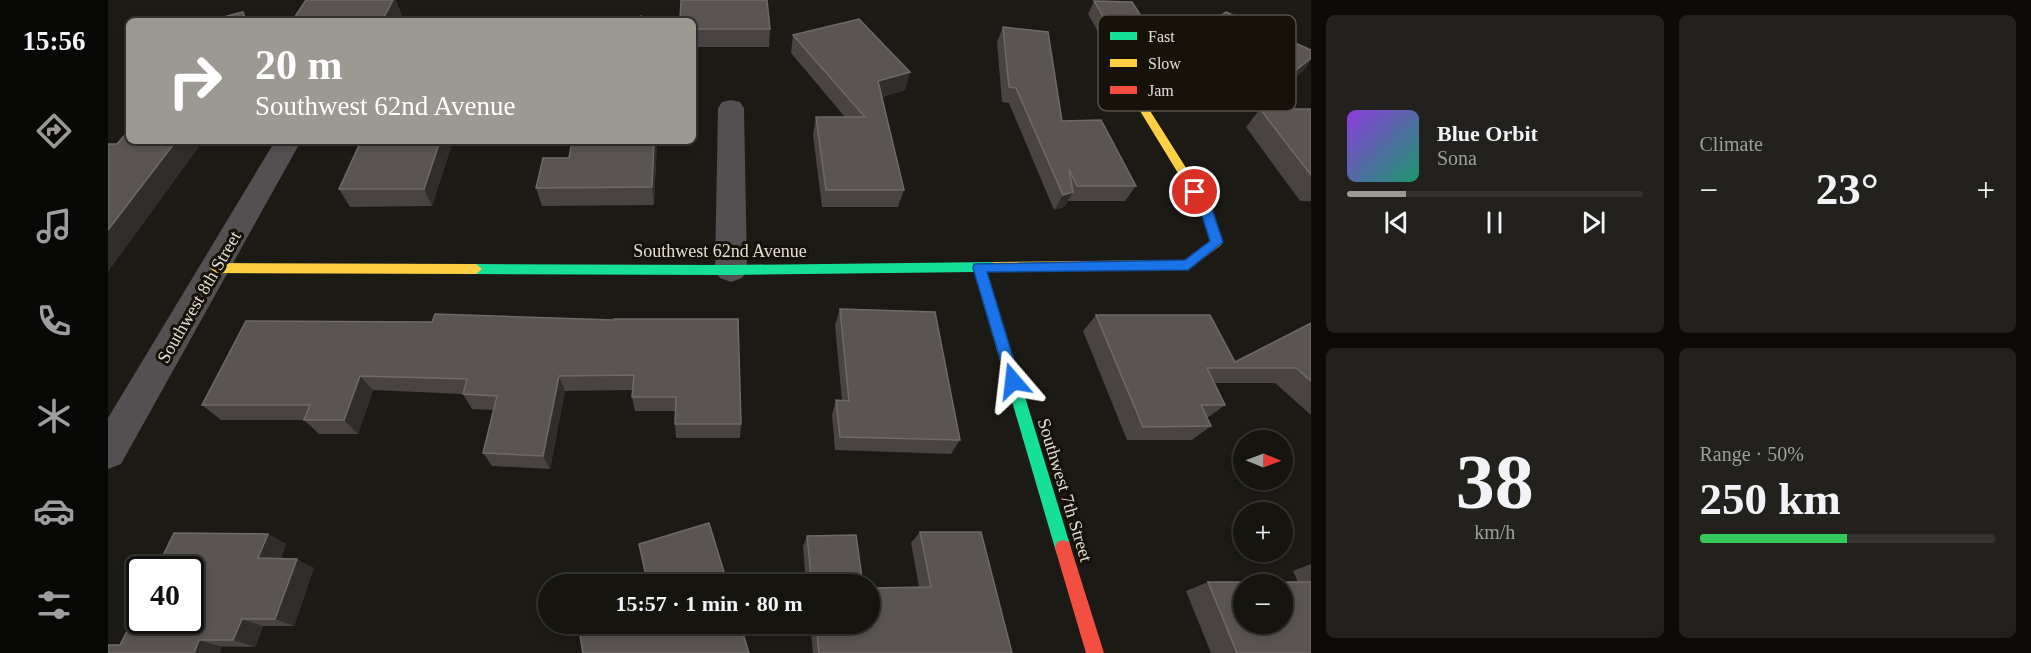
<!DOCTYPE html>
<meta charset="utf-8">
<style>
body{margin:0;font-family:Georgia,serif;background:#22211d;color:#f1f3f6;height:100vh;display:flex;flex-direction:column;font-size:22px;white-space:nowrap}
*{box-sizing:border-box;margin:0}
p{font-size:20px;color:#9d9e9e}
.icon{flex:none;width:33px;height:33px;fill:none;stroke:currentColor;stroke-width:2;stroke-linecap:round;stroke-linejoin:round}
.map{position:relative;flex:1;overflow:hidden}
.sheet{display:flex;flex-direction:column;gap:15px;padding:15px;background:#0c0b08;width:720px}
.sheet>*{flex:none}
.top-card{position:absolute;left:18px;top:18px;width:570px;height:126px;border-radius:9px;box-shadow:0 3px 9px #0003,0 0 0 2px #34332f;background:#9b9992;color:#fff;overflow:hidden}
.needle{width:39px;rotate:91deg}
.controls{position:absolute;left:1125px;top:430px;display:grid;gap:12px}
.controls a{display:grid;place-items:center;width:60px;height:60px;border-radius:50%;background:#15140f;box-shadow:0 3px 9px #0003,0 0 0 2px #34332f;font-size:30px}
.speed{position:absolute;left:18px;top:556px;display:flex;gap:12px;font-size:30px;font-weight:700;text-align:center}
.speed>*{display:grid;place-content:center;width:78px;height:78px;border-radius:50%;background:#15140f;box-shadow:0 3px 9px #0003,0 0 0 2px #34332f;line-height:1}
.speed .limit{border:3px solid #111;border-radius:9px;background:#fff;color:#111}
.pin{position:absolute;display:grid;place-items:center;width:51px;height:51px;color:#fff;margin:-26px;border:3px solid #fff;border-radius:50%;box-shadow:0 2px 6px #0007}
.me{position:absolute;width:66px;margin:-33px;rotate:343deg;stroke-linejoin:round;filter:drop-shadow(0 0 4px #0008)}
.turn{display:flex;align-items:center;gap:21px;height:126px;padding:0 30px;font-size:27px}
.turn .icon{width:78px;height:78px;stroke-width:2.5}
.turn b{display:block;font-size:42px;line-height:51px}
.big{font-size:45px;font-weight:700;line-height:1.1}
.sheet .card{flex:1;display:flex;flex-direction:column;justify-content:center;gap:9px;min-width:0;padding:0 21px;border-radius:9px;background:#22211d}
.sheet .dial{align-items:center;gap:0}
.dial b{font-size:78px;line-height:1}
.song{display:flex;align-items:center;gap:18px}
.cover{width:72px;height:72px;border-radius:9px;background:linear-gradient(135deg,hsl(270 70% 55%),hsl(160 70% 35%))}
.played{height:6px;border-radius:3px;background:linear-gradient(90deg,#9b9992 20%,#34332f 20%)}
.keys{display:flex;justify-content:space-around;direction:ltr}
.heat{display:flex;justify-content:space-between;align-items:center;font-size:33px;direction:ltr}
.charge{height:9px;border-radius:4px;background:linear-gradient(90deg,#34c759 50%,#34332f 0)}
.sheet .tiles{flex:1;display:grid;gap:15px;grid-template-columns:repeat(2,1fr)}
.trip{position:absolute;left:430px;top:574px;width:342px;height:60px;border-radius:30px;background:#15140f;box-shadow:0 3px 9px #0003,0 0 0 2px #34332f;font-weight:700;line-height:60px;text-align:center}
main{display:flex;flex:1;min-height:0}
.tab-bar{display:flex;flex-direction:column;width:108px;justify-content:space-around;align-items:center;background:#080806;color:#9d9e9e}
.tab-bar .icon{width:42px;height:42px}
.tab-bar .on{color:#9b9992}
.tab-bar b{font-size:27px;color:#f1f3f6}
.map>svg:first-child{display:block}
</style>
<main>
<nav class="tab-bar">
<b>15:56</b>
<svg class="icon on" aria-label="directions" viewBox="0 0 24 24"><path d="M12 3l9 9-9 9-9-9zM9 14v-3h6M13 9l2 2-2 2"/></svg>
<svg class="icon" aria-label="music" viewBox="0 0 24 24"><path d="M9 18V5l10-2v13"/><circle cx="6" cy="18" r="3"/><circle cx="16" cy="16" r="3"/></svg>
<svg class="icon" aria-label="phone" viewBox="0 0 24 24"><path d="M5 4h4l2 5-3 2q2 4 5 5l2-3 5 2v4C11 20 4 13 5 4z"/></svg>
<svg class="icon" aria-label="climate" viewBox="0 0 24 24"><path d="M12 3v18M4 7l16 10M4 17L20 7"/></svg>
<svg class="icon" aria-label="car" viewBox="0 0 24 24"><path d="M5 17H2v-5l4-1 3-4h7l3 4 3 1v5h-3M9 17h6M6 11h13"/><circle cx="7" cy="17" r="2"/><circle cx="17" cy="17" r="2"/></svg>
<svg class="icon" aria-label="filters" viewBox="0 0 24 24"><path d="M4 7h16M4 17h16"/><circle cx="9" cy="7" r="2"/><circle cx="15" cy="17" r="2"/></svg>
</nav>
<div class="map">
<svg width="1203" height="653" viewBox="0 0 1203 653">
<rect width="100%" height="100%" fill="#1c1a14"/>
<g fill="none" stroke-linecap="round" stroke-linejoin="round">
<!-- street -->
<path fill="#525050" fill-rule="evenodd" d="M 623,100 L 632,102 L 636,108 L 639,270 L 634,278 L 623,282 L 612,278 L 607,270 L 610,108 L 614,102 Z
M 167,141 L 193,141 L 13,464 L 0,469 L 0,418 Z"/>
<!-- fast -->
<path fill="#16e098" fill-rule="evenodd" d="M 886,262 L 890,264 L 892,267 L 890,270 L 879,272 L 963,548 L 961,554 L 955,556 L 949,554 L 947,548 L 866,272 L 623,275 L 368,274 L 362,269 L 368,264 L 623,265 Z"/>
<!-- slow -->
<path fill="#ffcf43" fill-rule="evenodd" d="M 1034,103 L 1039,106 L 1104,209 L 1115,242 L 1113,245 L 1080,270 L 882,270 L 880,267 L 882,264 L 886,262 L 1077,260 L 1102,241 L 1092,209 L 1029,106 Z
M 108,263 L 368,264 L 374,269 L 368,274 L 108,273 L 102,268 Z"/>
<!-- jam -->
<path fill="#f24e42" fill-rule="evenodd" d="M 955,540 L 961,542 L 963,548 L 996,653 L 978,653 L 947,548 L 949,542 Z"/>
</g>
<!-- wall -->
<path fill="#494443" d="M 986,1 L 1044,33 L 1036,46 L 998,46 L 980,14 Z
M 585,21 L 662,29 L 661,47 L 585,47 Z
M 895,27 L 954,121 L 1028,186 L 1017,201 L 960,201 L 956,207 L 946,210 L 901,103 L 894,102 L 889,42 Z
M 685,35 L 802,72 L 797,90 L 774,97 L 796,190 L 790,207 L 714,207 L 705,135 L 708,117 L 737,117 L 683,53 Z
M 1085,35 L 1195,71 L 1163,96 L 1073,53 Z
M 1152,109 L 1203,109 L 1203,201 L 1192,201 L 1138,127 Z
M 253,141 L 345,141 L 324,206 L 242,207 L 231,189 Z
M 549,141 L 546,205 L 434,206 L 428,188 L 461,158 Z
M 732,309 L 852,440 L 843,454 L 727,450 L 724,415 L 728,400 L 734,401 L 727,325 Z
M 988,315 L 1127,362 L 1203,323 L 1203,415 L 1167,383 L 1106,383 L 1117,405 L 1099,418 L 1103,426 L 1084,440 L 1019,440 L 975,331 Z
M 506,320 L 633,424 L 632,438 L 568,438 L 567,424 L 567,411 L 527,411 L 524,397 L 525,390 L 457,391 L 442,469 L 384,466 L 375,453 L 386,410 L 364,409 L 355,394 L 265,390 L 250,434 L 211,434 L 196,420 L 113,420 L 94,405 L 324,322 Z
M 812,532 L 904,653 L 705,653 L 702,624 L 762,624 L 811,587 L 803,543 Z
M 160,534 L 178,544 L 173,558 L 206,568 L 186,626 L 155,626 L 147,647 L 12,645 Z
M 699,536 L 755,585 L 698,585 L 695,546 Z
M 1203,564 L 1203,653 L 1103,653 L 1078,591 L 1100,582 L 1190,582 L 1185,571 Z"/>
<!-- shaded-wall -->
<path fill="#302d2a" d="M 285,0 L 288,0 L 294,15 L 291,21 L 274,21 Z
M 1203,58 L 1203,61 L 1195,71 L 1163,96 L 1178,78 Z
M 802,72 L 797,90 L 766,99 L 770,81 Z
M 68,141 L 86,141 L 91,147 L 0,272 L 0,230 Z
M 332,141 L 345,141 L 324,206 L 316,189 Z
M 546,141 L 549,141 L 546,205 L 544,187 Z
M 965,192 L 956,207 L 946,210 L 955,195 Z
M 252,376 L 265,390 L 250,434 L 236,420 Z
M 451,376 L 457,391 L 442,469 L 435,456 Z
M 160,534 L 178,544 L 169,568 L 150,558 Z
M 189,559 L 206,568 L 186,626 L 167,619 Z
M 134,619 L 155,626 L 147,647 L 125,640 Z
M 91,640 L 114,647 L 112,653 L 86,653 Z"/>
<!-- building -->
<path fill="#5a5553" stroke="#6f6a67" stroke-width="1.5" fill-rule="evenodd" d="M 198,0 L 285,0 L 274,21 L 184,21 Z
M 573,0 L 659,0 L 662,29 L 585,29 L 585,21 L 572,21 Z
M 986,1 L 1024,2 L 1044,33 L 1005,33 Z
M 135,12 L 138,21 L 100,21 Z
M 1118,12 L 1203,50 L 1203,58 L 1178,78 L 1085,35 Z
M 533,16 L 538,21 L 520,21 Z
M 751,19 L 802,72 L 770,81 L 796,190 L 718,190 L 708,117 L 757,117 L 685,35 Z
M 895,27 L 940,32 L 954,121 L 993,120 L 1028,186 L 969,186 L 961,169 L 965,192 L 955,195 L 908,88 L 901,87 Z
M 1152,109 L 1203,109 L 1203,175 Z
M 21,130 L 21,141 L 68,141 L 0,230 L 0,144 L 9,144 Z
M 253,141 L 332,141 L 316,189 L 231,189 Z
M 464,141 L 546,141 L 544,187 L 428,188 L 435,158 L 461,158 Z
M 732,309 L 827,312 L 852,440 L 732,437 L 728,400 L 741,401 Z
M 327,314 L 506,320 L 506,319 L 630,319 L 633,424 L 567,424 L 568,397 L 524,397 L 526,375 L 451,376 L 435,456 L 375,453 L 389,396 L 355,394 L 359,379 L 252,376 L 236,420 L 196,420 L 202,405 L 94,405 L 138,321 L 324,322 Z
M 988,315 L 1102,315 L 1127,362 L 1203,323 L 1203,381 L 1188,368 L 1099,368 L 1117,405 L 1093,405 L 1103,426 L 1035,427 Z
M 601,523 L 620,585 L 540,585 L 531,544 Z
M 812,532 L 873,532 L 904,653 L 711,653 L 708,624 L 762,624 L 762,588 L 823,587 Z
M 66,533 L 160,534 L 150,558 L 189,559 L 167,619 L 134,619 L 125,640 L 91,640 L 86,653 L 0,653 L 0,645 L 12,645 L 32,605 L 32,621 L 82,621 L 82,570 L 48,570 Z
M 748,535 L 755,585 L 704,585 L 699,536 Z
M 1100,582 L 1203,582 L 1203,653 L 1129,653 ZM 1136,585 L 1174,585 L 1174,624 L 1136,624 Z
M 470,624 L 632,624 L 641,653 L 475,653 Z"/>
<!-- route -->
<path fill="#1a73e8" stroke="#114b97" stroke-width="1.5" d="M 1087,188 L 1091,189 L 1104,209 L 1115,242 L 1080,270 L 879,272 L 912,381 L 910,385 L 905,387 L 900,385 L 865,268 L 866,264 L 1077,260 L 1102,241 L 1092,209 L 1081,192 Z"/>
<g text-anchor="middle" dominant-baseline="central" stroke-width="6" stroke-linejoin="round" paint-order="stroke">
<!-- street labels -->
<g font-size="18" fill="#e0ddd6" stroke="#171209">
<text x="612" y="251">Southwest 62nd Avenue</text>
<text transform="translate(91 297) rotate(-60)">Southwest 8th Street</text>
<text transform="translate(957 490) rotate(73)">Southwest 7th Street</text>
</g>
</g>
<!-- legend -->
<rect x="990" y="15" width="198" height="96" rx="9" fill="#171209" stroke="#534f46" stroke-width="1.5"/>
<rect x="1002" y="32" width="27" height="8" fill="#16e098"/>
<rect x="1002" y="59" width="27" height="8" fill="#ffcf43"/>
<rect x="1002" y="86" width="27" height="8" fill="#f24e42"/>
<g font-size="16" fill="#e0ddd6">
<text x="1040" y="42">Fast</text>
<text x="1040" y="69">Slow</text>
<text x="1040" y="96">Jam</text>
</g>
</svg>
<div class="controls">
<a><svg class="needle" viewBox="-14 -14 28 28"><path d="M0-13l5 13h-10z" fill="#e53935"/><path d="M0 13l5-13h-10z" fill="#9d9e9e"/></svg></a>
<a>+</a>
<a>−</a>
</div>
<div class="speed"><div class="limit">40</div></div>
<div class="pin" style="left:1087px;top:192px;background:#d93025"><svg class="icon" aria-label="arrive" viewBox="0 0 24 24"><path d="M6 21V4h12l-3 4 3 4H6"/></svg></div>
<svg class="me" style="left:905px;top:381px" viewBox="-20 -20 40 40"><path d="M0-17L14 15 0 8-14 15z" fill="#1a73e8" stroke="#fff" stroke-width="4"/></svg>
<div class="trip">15:57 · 1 min · 80 m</div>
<div class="top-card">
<div class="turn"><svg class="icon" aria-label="right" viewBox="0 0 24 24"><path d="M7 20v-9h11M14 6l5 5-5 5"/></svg><div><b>20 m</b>Southwest 62nd Avenue</div></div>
</div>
</div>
<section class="sheet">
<div class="tiles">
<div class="card">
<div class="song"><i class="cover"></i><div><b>Blue Orbit</b><p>Sona</p></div></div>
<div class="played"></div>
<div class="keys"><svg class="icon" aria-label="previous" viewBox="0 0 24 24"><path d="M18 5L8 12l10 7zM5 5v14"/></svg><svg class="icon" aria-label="pause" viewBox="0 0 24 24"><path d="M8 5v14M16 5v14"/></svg><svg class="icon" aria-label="next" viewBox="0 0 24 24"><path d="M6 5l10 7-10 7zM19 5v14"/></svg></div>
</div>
<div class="card"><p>Climate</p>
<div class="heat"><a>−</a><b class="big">23°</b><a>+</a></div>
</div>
<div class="card dial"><b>38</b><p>km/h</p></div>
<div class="card"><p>Range · 50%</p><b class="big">250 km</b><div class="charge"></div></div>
</div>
</section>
</main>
